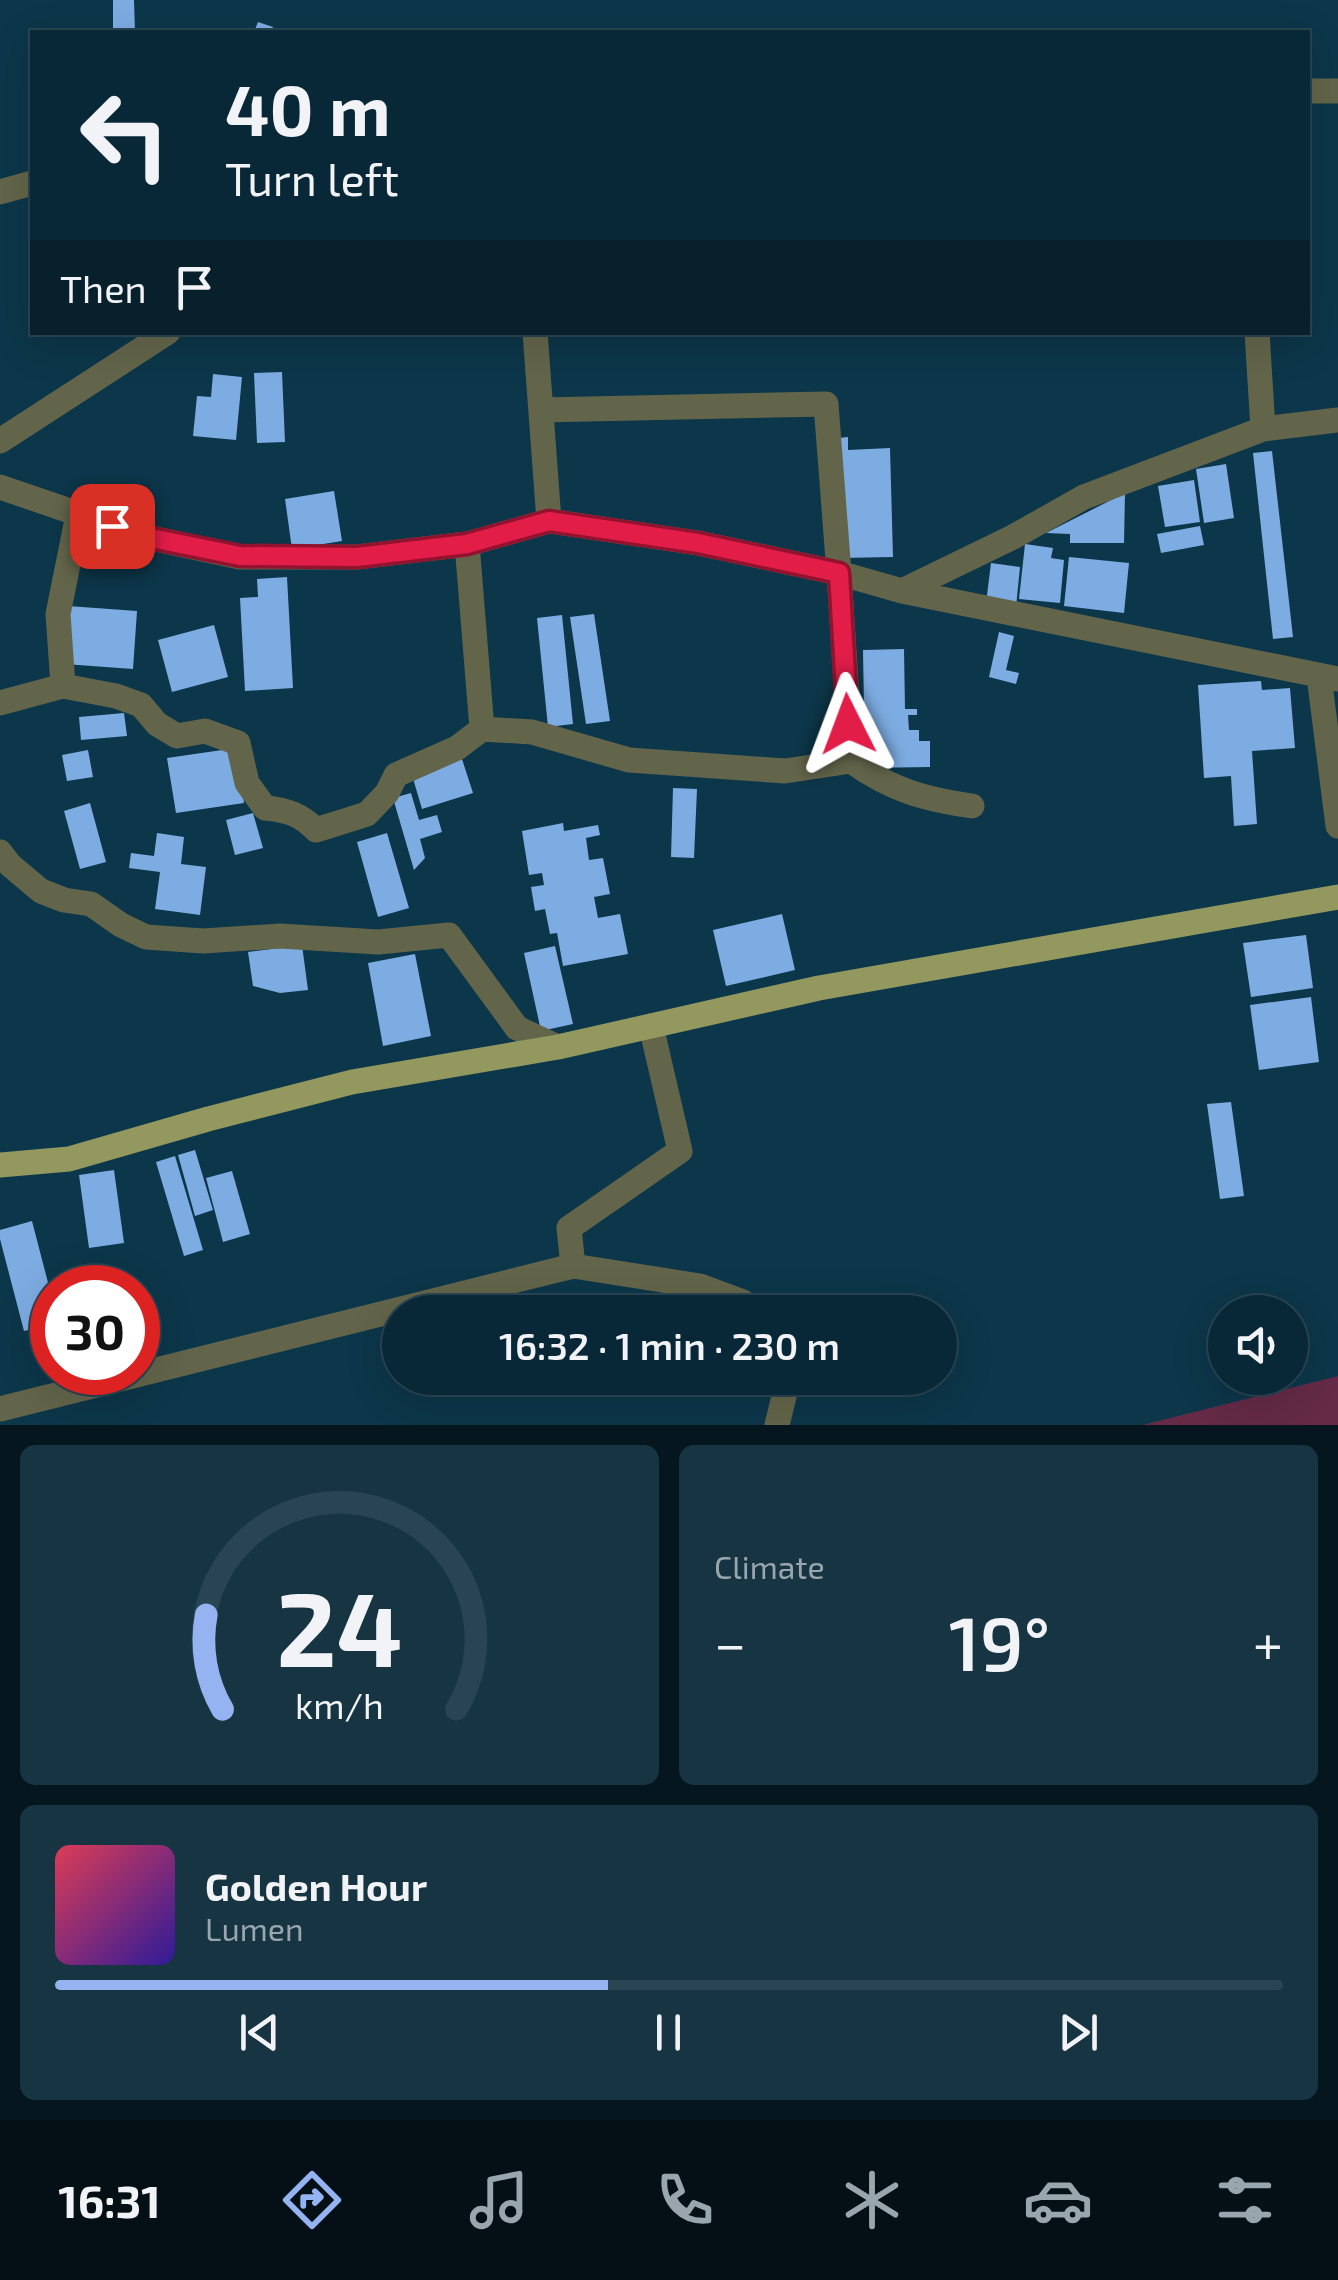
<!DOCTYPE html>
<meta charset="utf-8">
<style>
body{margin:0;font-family:"Exo 2",sans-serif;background:#173442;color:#f1f3f6;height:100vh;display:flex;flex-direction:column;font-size:38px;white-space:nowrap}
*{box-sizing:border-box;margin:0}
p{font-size:32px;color:#99a6ad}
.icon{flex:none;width:55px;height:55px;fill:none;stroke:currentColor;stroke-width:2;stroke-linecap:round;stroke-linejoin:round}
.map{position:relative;height:1425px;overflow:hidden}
.panel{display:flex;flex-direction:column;gap:20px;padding:20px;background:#05161e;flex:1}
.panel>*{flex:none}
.hud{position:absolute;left:30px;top:30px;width:1280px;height:305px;border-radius:0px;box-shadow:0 10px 40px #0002,0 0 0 2px #294452;background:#092837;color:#f1f3f6;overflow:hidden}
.buttons{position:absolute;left:1208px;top:1295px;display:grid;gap:20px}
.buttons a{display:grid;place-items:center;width:100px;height:100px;border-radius:50%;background:#092837;box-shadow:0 10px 40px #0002,0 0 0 2px #294452;font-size:50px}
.speed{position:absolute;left:30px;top:1265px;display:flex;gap:20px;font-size:50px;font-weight:700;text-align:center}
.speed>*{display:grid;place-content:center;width:130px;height:130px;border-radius:50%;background:#092837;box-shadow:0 10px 40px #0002,0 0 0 2px #294452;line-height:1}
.speed .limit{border:15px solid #d22;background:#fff;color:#111}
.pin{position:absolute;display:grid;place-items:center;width:85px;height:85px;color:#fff;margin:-42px;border-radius:20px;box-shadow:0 5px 15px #0006}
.me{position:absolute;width:110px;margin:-55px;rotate:357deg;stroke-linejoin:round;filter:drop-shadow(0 0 8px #0008)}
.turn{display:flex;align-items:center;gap:35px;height:210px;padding:0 30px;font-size:45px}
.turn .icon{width:130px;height:130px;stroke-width:2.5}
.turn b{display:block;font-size:70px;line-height:85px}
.then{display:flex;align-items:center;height:95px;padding:0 30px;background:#0003;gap:20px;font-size:38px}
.big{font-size:75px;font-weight:600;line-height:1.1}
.panel .tile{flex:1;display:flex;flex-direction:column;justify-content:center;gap:15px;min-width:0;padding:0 35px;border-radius:15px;background:#173442}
.panel .dial{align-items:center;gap:0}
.dial svg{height:260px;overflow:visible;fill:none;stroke:#294452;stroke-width:7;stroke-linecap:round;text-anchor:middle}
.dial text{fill:#f1f3f6;stroke:none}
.song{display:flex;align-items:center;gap:30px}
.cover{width:120px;height:120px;border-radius:15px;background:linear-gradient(135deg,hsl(350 70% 55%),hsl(250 70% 35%))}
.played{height:10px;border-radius:5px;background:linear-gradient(90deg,#95b2f1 45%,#294452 45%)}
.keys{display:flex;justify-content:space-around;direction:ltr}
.heat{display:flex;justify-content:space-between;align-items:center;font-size:55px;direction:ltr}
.panel .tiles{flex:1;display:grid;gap:20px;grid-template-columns:1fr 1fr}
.tile:last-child{grid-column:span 2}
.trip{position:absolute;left:382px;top:1295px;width:575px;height:100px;border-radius:50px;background:#092837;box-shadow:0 10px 40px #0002,0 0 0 2px #294452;font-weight:600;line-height:100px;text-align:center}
.dock{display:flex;height:160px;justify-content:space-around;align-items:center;background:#041016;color:#99a6ad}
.dock .icon{width:70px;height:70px}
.dock .current{color:#95b2f1}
.dock b{font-size:45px;color:#f1f3f6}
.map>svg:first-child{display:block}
</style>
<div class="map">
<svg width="1338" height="1425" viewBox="0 0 1338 1425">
<rect width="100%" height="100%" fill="#0c3649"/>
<!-- green -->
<path fill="#642a46" d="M 1338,1376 L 1338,1425 L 1142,1425 Z"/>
<!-- building -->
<path fill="#7dace2" d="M 113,0 L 134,0 L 135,32 L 113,32 Z
M 258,22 L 273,27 L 271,32 L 254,32 Z
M 282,372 L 285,442 L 257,443 L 254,373 Z
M 213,374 L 242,377 L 236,440 L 193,436 L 197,396 L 211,397 Z
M 848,437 L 848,450 L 890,448 L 893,557 L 841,558 L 838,438 Z
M 1272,451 L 1293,637 L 1273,639 L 1253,453 Z
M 1226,464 L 1234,518 L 1204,523 L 1196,469 Z
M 1194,480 L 1200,522 L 1165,527 L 1158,486 Z
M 334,491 L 342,541 L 292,549 L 285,499 Z
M 1125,493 L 1124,543 L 1070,543 L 1070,534 L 1046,533 Z
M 1200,526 L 1204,545 L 1161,553 L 1157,534 Z
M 1025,544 L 1053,548 L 1051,558 L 1064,560 L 1060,603 L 1019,599 Z
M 1069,557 L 1129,563 L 1124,613 L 1064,606 Z
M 991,563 L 1020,567 L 1016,607 L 986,603 Z
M 287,577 L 293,688 L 245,691 L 240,598 L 258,597 L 257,579 Z
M 68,606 L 137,611 L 133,669 L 64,664 Z
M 594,614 L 610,721 L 586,724 L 570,617 Z
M 562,615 L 573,724 L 548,727 L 537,618 Z
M 214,625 L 228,677 L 172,692 L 158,640 Z
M 999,632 L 1014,636 L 1006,670 L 1019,673 L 1016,684 L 989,677 Z
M 904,649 L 905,709 L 917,709 L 917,715 L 908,715 L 909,730 L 919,730 L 919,741 L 930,741 L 930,767 L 865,768 L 863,650 Z
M 1261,681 L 1262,690 L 1290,688 L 1295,748 L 1252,751 L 1257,824 L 1234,826 L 1231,776 L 1204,778 L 1198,685 Z
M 124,713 L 127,736 L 81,740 L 79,717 Z
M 236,748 L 244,803 L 176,813 L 167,758 Z
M 88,750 L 93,777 L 67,781 L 62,755 Z
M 462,759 L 473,793 L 422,809 L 412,775 Z
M 673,788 L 697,789 L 694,858 L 671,857 Z
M 411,793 L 419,820 L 437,815 L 442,832 L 420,839 L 425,858 L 414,870 L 393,798 Z
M 90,803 L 106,862 L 80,869 L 64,811 Z
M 253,813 L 263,848 L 235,855 L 226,820 Z
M 563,823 L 564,831 L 598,825 L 600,835 L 586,838 L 589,860 L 603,858 L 610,894 L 594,897 L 598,918 L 620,914 L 628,954 L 563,966 L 557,933 L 550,934 L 545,909 L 535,911 L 531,887 L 544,885 L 542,873 L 529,875 L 522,831 Z
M 157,833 L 184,837 L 181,864 L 206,867 L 200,915 L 155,909 L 160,872 L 129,868 L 131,853 L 154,856 Z
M 387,833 L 409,908 L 378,917 L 357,842 Z
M 782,914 L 795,970 L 726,986 L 713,930 Z
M 1306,935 L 1313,988 L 1251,997 L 1243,943 Z
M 302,945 L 308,990 L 280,993 L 253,986 L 248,952 Z
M 555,946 L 573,1024 L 541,1031 L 524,953 Z
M 415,954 L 431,1036 L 383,1046 L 368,963 Z
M 1311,997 L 1319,1062 L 1259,1070 L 1250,1005 Z
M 1231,1102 L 1244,1196 L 1220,1199 L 1207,1104 Z
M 195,1150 L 213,1210 L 195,1216 L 178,1155 Z
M 175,1156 L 203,1250 L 184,1256 L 156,1162 Z
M 114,1170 L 124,1243 L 89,1248 L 79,1175 Z
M 232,1171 L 250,1234 L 223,1242 L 206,1178 Z
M 32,1221 L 52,1298 L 52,1324 L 24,1331 L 0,1239 L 0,1230 Z"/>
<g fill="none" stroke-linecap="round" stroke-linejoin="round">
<!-- minor -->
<path stroke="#63654a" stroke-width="25" d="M 1308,91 L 1338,91
M 0,192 L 32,183
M 535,332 L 549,521
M 541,410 L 826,404 L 839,573 L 851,761
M 1263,429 L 1338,420
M 0,441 L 168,332
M 0,487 L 146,537 L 240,557 L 357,557 L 467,544 L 549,521 L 698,543 L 839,573 L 902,591 L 1338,679
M 467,544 L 482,729 L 532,732 L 629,760 L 785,771 L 851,761 C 891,790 924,799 972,806
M 902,591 L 1013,537 L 1084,497 L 1263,429 L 1257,332
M 1319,676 L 1338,826
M 63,686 L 116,696 L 141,705 L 157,724 L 177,736 L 205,731 L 238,743 L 247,783 L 265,808 C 287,810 300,814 316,830 L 367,814 L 387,793 L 396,775 L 457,748 L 482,729
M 0,703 L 63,686 L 58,614 L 78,515
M 0,852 L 10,865 L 41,891 L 64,900 L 91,904 L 121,925 L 146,937 L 203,941 L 280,936 L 378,942 L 449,935 L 517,1028 L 558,1047
M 651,1026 L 680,1151 L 569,1228 L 573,1266 L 700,1286 L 743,1302 L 748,1312
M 0,1409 L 573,1266
M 777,1425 L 787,1384 L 784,1378"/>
<!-- major -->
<path stroke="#93985e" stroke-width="25" d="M 0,1165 L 69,1159 L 208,1119 L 352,1082 L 558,1047 L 819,988 L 1338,897"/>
</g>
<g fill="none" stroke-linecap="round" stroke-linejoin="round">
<defs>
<path id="route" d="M 112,526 L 146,537 L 240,556 L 357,557 L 467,544 L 549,521 L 698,543 L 839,573 L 848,724"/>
</defs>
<!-- route casing -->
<use href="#route" stroke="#92132f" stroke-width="25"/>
<!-- route -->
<use href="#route" stroke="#e11d48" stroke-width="18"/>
</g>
</svg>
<div class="buttons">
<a><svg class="icon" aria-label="sound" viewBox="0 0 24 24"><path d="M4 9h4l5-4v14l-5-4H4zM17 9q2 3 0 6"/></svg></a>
</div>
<div class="speed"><div class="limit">30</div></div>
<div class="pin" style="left:112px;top:526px;background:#d93025"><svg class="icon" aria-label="arrive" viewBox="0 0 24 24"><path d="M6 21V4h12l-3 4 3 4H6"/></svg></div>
<svg class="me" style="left:848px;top:724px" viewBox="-20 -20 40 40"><path d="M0-17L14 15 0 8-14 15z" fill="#e11d48" stroke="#fff" stroke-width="4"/></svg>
<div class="trip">16:32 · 1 min · 230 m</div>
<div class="hud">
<div class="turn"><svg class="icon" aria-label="left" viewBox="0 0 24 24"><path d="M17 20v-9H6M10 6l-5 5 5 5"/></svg><div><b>40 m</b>Turn left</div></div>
<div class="then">Then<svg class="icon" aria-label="arrive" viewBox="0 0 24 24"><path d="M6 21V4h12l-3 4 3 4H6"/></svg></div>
</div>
</div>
<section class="panel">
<div class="tiles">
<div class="tile dial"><svg viewBox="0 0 100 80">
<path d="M14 69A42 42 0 1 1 86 69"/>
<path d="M14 69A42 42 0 0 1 9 40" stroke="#95b2f1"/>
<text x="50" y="56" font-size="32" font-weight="700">24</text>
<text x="50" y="72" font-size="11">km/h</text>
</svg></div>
<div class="tile"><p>Climate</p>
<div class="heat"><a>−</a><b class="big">19°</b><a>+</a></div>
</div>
<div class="tile">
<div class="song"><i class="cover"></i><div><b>Golden Hour</b><p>Lumen</p></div></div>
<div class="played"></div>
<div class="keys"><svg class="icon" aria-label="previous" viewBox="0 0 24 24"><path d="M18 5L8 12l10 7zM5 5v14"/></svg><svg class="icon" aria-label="pause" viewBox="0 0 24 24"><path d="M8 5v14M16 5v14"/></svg><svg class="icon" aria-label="next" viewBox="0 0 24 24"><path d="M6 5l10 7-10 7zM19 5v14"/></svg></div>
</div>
</div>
</section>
<nav class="dock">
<b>16:31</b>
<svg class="icon current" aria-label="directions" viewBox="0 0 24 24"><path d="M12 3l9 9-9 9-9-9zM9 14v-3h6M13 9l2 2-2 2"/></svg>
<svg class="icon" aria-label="music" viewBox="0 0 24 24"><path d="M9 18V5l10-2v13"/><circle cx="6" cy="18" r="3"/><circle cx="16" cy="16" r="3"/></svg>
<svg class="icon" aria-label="phone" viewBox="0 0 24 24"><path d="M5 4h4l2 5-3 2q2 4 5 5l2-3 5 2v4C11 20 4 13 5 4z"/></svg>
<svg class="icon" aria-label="climate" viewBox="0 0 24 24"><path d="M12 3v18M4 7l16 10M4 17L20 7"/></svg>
<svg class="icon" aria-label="car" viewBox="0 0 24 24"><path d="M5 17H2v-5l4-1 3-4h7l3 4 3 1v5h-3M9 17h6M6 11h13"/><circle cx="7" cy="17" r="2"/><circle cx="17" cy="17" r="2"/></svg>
<svg class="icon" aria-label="filters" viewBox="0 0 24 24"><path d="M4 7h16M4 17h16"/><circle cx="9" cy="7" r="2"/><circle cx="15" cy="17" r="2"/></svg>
</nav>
